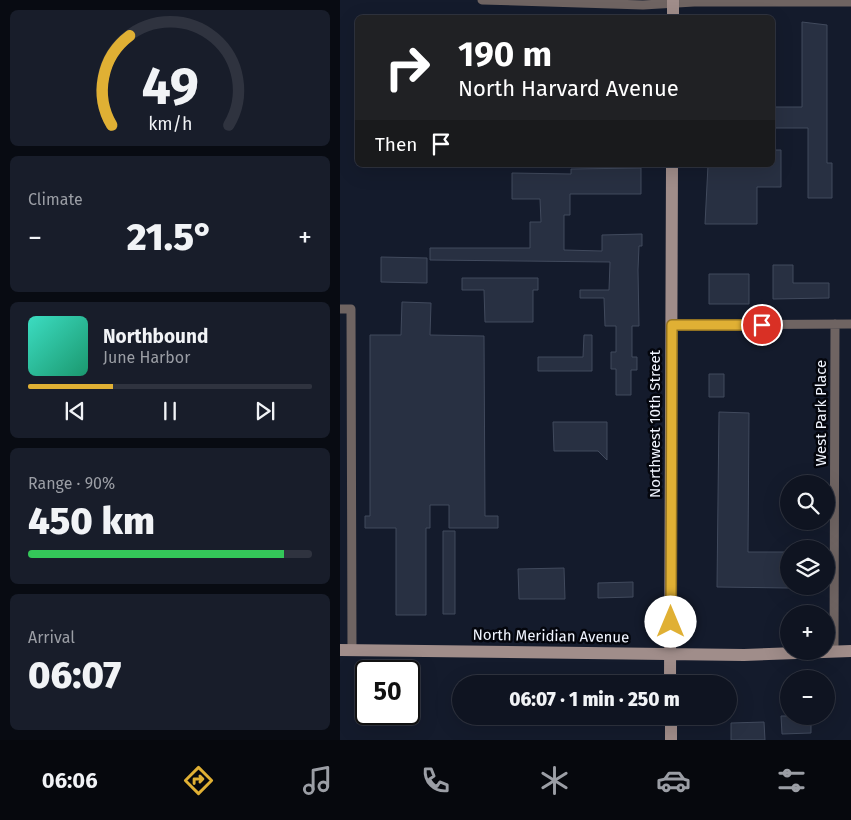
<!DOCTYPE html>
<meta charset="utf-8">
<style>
body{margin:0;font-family:"Fira Sans",sans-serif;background:#181d2a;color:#f1f3f6;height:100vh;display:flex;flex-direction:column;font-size:19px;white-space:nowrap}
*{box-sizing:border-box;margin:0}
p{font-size:16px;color:#9b9ea5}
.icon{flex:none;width:28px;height:28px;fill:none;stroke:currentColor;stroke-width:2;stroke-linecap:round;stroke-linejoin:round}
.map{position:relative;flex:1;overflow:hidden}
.side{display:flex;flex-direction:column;gap:10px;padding:10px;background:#080b12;width:340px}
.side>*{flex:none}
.top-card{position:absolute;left:15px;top:15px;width:420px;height:152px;border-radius:8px;box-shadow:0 5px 20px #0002,0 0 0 1px #2f333f;background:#202124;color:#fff;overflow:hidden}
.tools{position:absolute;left:440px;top:475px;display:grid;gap:10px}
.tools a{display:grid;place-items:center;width:55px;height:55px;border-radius:50%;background:#0f1421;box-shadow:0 5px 20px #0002,0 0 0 1px #2f333f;font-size:25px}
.speed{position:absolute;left:15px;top:660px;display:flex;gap:10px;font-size:25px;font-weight:700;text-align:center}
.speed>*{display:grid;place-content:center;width:65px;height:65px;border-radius:50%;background:#0f1421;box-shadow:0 5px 20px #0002,0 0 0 1px #2f333f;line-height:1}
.speed .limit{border:2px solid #111;border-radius:8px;background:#fff;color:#111}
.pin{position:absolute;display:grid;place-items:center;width:42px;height:42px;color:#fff;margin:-21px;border:2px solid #fff;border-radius:50%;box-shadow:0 1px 5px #0007}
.me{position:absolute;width:55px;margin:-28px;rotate:0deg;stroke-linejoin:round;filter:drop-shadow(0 0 4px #0008)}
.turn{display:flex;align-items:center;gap:18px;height:105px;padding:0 20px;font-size:22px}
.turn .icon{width:65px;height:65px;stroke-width:2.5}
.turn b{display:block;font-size:35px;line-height:42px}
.then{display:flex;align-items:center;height:48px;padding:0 20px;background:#0003;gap:10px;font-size:19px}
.big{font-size:38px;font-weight:800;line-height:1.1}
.side .widget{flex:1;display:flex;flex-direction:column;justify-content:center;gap:8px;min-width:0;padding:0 18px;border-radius:8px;background:#181d2a}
.side .dial{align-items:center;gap:0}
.dial svg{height:130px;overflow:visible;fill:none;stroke:#2f333f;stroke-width:7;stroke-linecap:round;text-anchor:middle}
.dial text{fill:#f1f3f6;stroke:none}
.song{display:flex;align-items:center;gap:15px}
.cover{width:60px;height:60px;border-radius:8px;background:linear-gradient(135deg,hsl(170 70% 55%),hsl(160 70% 35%))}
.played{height:5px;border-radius:2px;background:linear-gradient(90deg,#e0b034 30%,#2f333f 30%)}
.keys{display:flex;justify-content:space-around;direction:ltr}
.heat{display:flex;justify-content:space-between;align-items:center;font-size:28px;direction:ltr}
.charge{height:8px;border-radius:4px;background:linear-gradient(90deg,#34c759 90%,#2f333f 0)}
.trip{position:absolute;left:112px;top:675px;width:285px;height:50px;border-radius:25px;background:#0f1421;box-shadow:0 5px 20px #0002,0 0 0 1px #2f333f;font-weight:800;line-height:50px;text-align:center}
.menu{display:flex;height:80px;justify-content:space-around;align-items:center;background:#06080d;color:#9b9ea5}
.menu .icon{width:35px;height:35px}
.menu .on{color:#e0b034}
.menu b{font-size:22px;color:#f1f3f6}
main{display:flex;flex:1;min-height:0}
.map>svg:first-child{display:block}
</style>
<main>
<section class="side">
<div class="widget dial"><svg viewBox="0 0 100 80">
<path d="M14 69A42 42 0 1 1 86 69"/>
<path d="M14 69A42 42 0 0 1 25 14" stroke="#e0b034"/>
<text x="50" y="56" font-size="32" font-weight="700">49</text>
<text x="50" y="72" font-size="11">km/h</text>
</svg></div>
<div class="widget"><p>Climate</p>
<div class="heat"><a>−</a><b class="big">21.5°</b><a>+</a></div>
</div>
<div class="widget">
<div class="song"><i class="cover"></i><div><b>Northbound</b><p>June Harbor</p></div></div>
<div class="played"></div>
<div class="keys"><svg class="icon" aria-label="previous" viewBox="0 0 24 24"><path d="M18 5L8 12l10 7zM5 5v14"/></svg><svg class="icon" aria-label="pause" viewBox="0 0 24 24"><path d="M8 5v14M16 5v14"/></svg><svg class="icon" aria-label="next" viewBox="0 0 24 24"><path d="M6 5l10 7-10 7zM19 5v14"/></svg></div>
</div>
<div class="widget"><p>Range · 90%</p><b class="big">450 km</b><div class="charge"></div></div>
<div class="widget"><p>Arrival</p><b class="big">06:07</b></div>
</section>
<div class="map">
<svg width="511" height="740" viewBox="0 0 511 740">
<rect width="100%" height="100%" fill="#141b2c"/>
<!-- building -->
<path fill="#283042" stroke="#414a5d" d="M 462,22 L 487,25 L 487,163 L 492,163 L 492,198 L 468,198 L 468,128 L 432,128 L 432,107 L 462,107 Z
M 432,150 L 441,150 L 441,187 L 417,187 L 417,224 L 365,224 L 368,165 L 432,165 Z
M 301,168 L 301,194 L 230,194 L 230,215 L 224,215 L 224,250 L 262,251 L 262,235 L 302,234 L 302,246 L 299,246 L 298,270 L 299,326 L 292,326 L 292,357 L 297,357 L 297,370 L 291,370 L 291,395 L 276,395 L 276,369 L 271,369 L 271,352 L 276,352 L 276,326 L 265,326 L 264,298 L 240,298 L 240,290 L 269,290 L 270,262 L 90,260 L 90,248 L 190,248 L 190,222 L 201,222 L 200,199 L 172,199 L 172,173 L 231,174 L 231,169 Z
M 41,257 L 87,258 L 87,283 L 41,282 Z
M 433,265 L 453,265 L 453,283 L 489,283 L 489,298 L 433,299 Z
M 369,274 L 409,274 L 409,304 L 369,304 Z
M 122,278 L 198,278 L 198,290 L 193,290 L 193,322 L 145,322 L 144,290 L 122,290 Z
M 62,302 L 91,303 L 90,335 L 144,336 L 145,516 L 158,516 L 158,528 L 109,528 L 109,505 L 90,505 L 90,528 L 86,528 L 86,615 L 56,615 L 56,528 L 25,528 L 25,516 L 30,516 L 30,335 L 61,335 Z
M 244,335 L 252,335 L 252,371 L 198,371 L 198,357 L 243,357 Z
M 369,374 L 384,374 L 384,397 L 369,397 Z
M 379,412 L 409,413 L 408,552 L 449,552 L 449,588 L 377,587 Z
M 213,422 L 267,422 L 267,460 L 258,451 L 214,451 Z
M 103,531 L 115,531 L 115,614 L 103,614 Z
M 224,568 L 225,599 L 179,599 L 178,569 Z
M 293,582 L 293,597 L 258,598 L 258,583 Z
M 441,716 L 471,716 L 471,733 L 442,734 Z
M 424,722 L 425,740 L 391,740 L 391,723 Z"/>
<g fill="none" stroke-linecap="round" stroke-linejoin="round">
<!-- minor -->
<path stroke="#6f6462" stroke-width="9" d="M 142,0 L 303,5 L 354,2 L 511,2
M 0,309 L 11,309 L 12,650
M 332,325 L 511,324
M 494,652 L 495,324"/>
<!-- secondary -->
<path stroke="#a08d8a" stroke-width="12" d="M 333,0 L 333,18
M 0,650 L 404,655 L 511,651
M 330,684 L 332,165
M 331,716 L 331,740"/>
</g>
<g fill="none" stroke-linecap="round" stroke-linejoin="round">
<defs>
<path id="route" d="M 331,622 L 332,325 L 422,325"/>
</defs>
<!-- route casing -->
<use href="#route" stroke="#927222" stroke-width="12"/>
<!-- route -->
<use href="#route" stroke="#e0b034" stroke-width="9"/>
</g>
<g text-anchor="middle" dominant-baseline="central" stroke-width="5" stroke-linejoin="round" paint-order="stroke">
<!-- street labels -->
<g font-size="15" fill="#f1f5ff" stroke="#04060d">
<text transform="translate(481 413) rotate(-90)">West Park Place</text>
<text transform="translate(315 424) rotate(-90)">Northwest 10th Street</text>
<text transform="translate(211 636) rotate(1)">North Meridian Avenue</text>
</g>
</g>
</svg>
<div class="tools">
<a><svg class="icon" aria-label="search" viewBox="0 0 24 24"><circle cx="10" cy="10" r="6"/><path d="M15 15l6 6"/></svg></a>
<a><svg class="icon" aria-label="layers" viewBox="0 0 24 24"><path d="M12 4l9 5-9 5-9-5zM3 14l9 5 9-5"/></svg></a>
<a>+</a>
<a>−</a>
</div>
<div class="speed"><div class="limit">50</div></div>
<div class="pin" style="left:422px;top:325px;background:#d93025"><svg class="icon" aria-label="arrive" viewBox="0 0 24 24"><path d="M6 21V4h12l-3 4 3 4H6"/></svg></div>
<svg class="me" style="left:331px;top:622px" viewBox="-20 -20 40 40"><circle r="19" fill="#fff"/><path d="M0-13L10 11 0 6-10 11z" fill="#e0b034"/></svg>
<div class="trip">06:07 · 1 min · 250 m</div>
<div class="top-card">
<div class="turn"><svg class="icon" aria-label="right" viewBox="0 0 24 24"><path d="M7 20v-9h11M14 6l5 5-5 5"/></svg><div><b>190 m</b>North Harvard Avenue</div></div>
<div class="then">Then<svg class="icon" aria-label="arrive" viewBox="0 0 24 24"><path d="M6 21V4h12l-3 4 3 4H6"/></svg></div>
</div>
</div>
</main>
<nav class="menu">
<b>06:06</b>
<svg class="icon on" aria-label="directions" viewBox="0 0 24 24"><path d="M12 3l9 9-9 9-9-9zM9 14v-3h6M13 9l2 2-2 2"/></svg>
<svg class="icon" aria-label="music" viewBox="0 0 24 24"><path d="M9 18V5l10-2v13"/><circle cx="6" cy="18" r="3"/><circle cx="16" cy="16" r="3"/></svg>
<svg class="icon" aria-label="phone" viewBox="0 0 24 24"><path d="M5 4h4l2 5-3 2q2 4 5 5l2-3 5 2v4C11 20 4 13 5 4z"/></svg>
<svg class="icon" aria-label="climate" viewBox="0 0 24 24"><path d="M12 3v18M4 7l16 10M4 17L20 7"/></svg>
<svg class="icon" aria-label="car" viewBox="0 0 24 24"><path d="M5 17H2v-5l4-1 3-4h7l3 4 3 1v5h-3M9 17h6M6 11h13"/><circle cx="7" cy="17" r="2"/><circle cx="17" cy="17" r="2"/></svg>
<svg class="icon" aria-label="filters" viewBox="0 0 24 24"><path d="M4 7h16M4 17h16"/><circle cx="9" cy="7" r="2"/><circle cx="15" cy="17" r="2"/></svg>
</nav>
